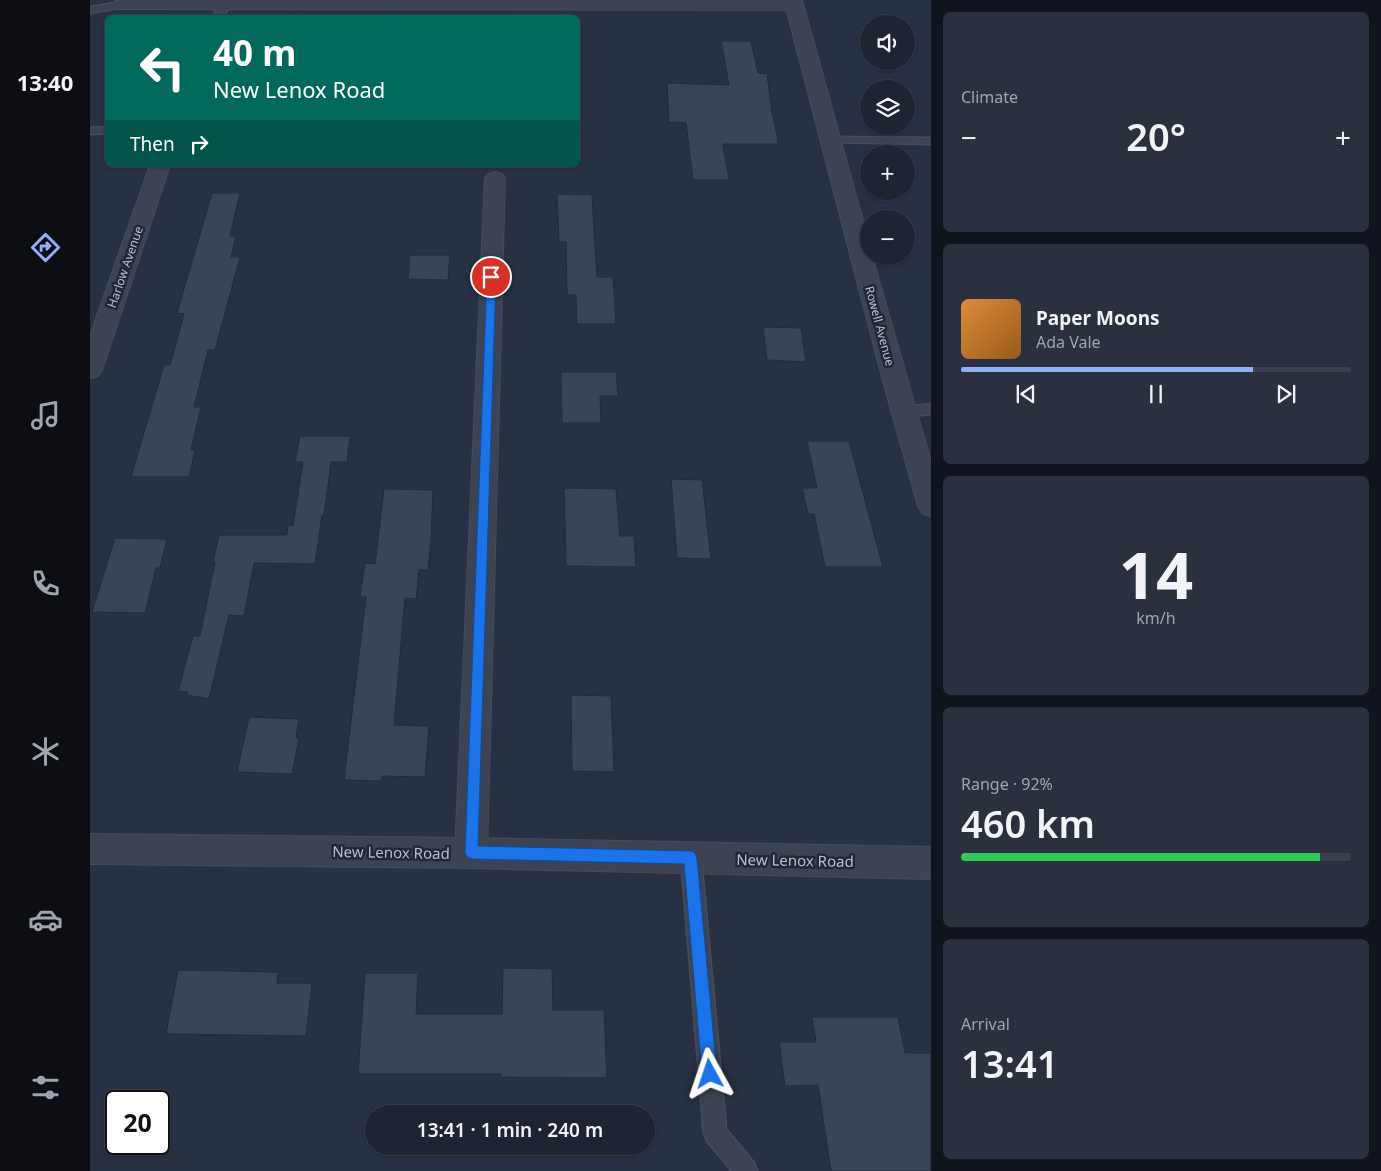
<!DOCTYPE html>
<meta charset="utf-8">
<style>
body{margin:0;font-family:"Noto Sans",sans-serif;background:#2b303e;color:#f1f3f6;height:100vh;display:flex;flex-direction:column;font-size:19px;white-space:nowrap}
*{box-sizing:border-box;margin:0}
p{font-size:16px;color:#a1a4ac}
.icon{flex:none;width:28px;height:28px;fill:none;stroke:currentColor;stroke-width:2;stroke-linecap:round;stroke-linejoin:round}
.map{position:relative;flex:1;overflow:hidden}
.panel{display:flex;flex-direction:column;gap:12px;padding:12px;background:#10141c;width:450px}
.panel>*{flex:none}
.guide{position:absolute;left:15px;top:15px;width:475px;height:152px;border-radius:8px;box-shadow:0 1px 4px #0004,0 0 0 1px #3c414d;background:#00695c;color:#fff;overflow:hidden}
.controls{position:absolute;left:770px;top:15px;display:grid;gap:10px}
.controls a{display:grid;place-items:center;width:55px;height:55px;border-radius:50%;background:#1e2432;box-shadow:0 1px 4px #0004,0 0 0 1px #3c414d;font-size:25px}
.speed{position:absolute;left:15px;top:1090px;display:flex;gap:10px;font-size:25px;font-weight:700;text-align:center}
.speed>*{display:grid;place-content:center;width:65px;height:65px;border-radius:50%;background:#1e2432;box-shadow:0 1px 4px #0004,0 0 0 1px #3c414d;line-height:1}
.speed .limit{border:2px solid #111;border-radius:8px;background:#fff;color:#111}
.pin{position:absolute;display:grid;place-items:center;width:42px;height:42px;color:#fff;margin:-21px;border:2px solid #fff;border-radius:50%;box-shadow:0 1px 5px #0007}
.me{position:absolute;width:55px;margin:-28px;rotate:355deg;stroke-linejoin:round;filter:drop-shadow(0 0 4px #0008)}
.turn{display:flex;align-items:center;gap:18px;height:105px;padding:0 25px;font-size:22px}
.turn .icon{width:65px;height:65px;stroke-width:2.5}
.turn b{display:block;font-size:35px;line-height:42px}
.then{display:flex;align-items:center;height:48px;padding:0 25px;background:#0003;gap:10px;font-size:19px}
.big{font-size:38px;font-weight:600;line-height:1.1}
.panel .widget{flex:1;display:flex;flex-direction:column;justify-content:center;gap:8px;min-width:0;padding:0 18px;border-radius:8px;background:#2b303e}
.panel .dial{align-items:center;gap:0}
.dial b{font-size:65px;line-height:1}
.song{display:flex;align-items:center;gap:15px}
.cover{width:60px;height:60px;border-radius:8px;background:linear-gradient(135deg,hsl(30 70% 55%),hsl(30 70% 35%))}
.played{height:5px;border-radius:2px;background:linear-gradient(90deg,#93aff7 75%,#3c414d 75%)}
.keys{display:flex;justify-content:space-around;direction:ltr}
.heat{display:flex;justify-content:space-between;align-items:center;font-size:28px;direction:ltr}
.charge{height:8px;border-radius:4px;background:linear-gradient(90deg,#34c759 92%,#3c414d 0)}
.trip{position:absolute;left:275px;top:1105px;width:290px;height:50px;border-radius:25px;background:#1e2432;box-shadow:0 1px 4px #0004,0 0 0 1px #3c414d;font-weight:600;line-height:50px;text-align:center}
main{display:flex;flex:1;min-height:0}
.dock{display:flex;flex-direction:column;width:90px;justify-content:space-around;align-items:center;background:#0c0e14;color:#a1a4ac}
.dock .icon{width:35px;height:35px}
.dock .selected{color:#93aff7}
.dock b{font-size:22px;color:#f1f3f6}
.map>svg:first-child{display:block}
</style>
<main>
<nav class="dock">
<b>13:40</b>
<svg class="icon selected" aria-label="directions" viewBox="0 0 24 24"><path d="M12 3l9 9-9 9-9-9zM9 14v-3h6M13 9l2 2-2 2"/></svg>
<svg class="icon" aria-label="music" viewBox="0 0 24 24"><path d="M9 18V5l10-2v13"/><circle cx="6" cy="18" r="3"/><circle cx="16" cy="16" r="3"/></svg>
<svg class="icon" aria-label="phone" viewBox="0 0 24 24"><path d="M5 4h4l2 5-3 2q2 4 5 5l2-3 5 2v4C11 20 4 13 5 4z"/></svg>
<svg class="icon" aria-label="climate" viewBox="0 0 24 24"><path d="M12 3v18M4 7l16 10M4 17L20 7"/></svg>
<svg class="icon" aria-label="car" viewBox="0 0 24 24"><path d="M5 17H2v-5l4-1 3-4h7l3 4 3 1v5h-3M9 17h6M6 11h13"/><circle cx="7" cy="17" r="2"/><circle cx="17" cy="17" r="2"/></svg>
<svg class="icon" aria-label="filters" viewBox="0 0 24 24"><path d="M4 7h16M4 17h16"/><circle cx="9" cy="7" r="2"/><circle cx="15" cy="17" r="2"/></svg>
</nav>
<div class="map">
<svg width="841" height="1171" viewBox="0 0 841 1171">
<rect width="100%" height="100%" fill="#283043"/>
<!-- building -->
<path fill="#3a4459" stroke="#222a3a" d="M 631,41 L 661,41 L 668,73 L 677,74 L 682,113 L 689,144 L 633,144 L 639,180 L 603,180 L 596,123 L 579,122 L 577,83 L 639,85 Z
M 122,193 L 150,193 L 140,236 L 146,236 L 141,257 L 150,257 L 125,350 L 118,350 L 104,407 L 111,407 L 101,450 L 105,450 L 99,477 L 41,477 L 74,365 L 80,365 L 94,314 L 87,313 Z
M 467,194 L 502,195 L 507,277 L 523,277 L 526,324 L 487,324 L 486,295 L 477,295 L 476,242 L 469,242 Z
M 320,255 L 360,255 L 358,280 L 318,279 Z
M 673,327 L 711,328 L 716,362 L 677,360 Z
M 471,372 L 526,372 L 528,396 L 510,396 L 511,423 L 472,423 Z
M 210,436 L 260,436 L 257,462 L 241,462 L 234,515 L 232,515 L 225,564 L 164,563 L 154,616 L 139,615 L 119,699 L 97,695 L 98,692 L 88,691 L 103,636 L 110,636 L 125,562 L 123,562 L 129,535 L 197,535 L 198,525 L 203,526 L 213,462 L 205,462 Z
M 717,441 L 759,441 L 793,567 L 735,567 L 724,514 L 718,514 L 712,488 L 727,488 Z
M 581,479 L 612,480 L 621,559 L 587,558 Z
M 474,488 L 526,489 L 530,536 L 544,536 L 546,567 L 476,566 Z
M 294,489 L 343,490 L 341,541 L 338,570 L 329,570 L 326,599 L 315,598 L 304,725 L 339,726 L 335,777 L 292,776 L 292,781 L 254,780 L 276,597 L 270,597 L 275,563 L 285,564 Z
M 25,538 L 77,539 L 70,568 L 66,568 L 55,613 L 2,612 Z
M 481,695 L 521,696 L 524,772 L 482,771 Z
M 159,717 L 209,719 L 206,737 L 209,738 L 202,774 L 147,772 Z
M 413,968 L 462,969 L 463,1010 L 514,1010 L 517,1078 L 411,1077 L 411,1074 L 268,1074 L 275,973 L 328,973 L 326,1014 L 412,1014 Z
M 88,970 L 188,972 L 187,983 L 222,983 L 216,1036 L 76,1034 Z
M 722,1017 L 808,1017 L 815,1053 L 841,1053 L 841,1171 L 741,1171 L 728,1085 L 695,1086 L 689,1042 L 726,1042 Z"/>
<g fill="none" stroke-linecap="round" stroke-linejoin="round">
<defs>
<path id="service" d="M 31,2 L 36,5 L 35,7 L 0,13 L 0,7 Z
M 136,2 L 141,5 L 132,18 L 121,18 L 132,3 Z
M 18,127 L 18,133 L 0,134 L 0,128 Z
M 741,137 L 841,138 L 841,144 L 737,142 L 735,140 Z
M 841,404 L 841,414 L 814,417 L 809,416 L 807,412 L 809,408 Z
M 601,849 L 608,852 L 611,858 L 636,1129 L 664,1163 L 667,1171 L 642,1171 L 617,1141 L 614,1133 L 591,858 L 594,852 Z"/>
<path id="minor" d="M 30,0 L 705,0 L 710,1 L 713,5 L 710,9 L 704,10 L 25,9 L 22,5 L 25,1 Z
M 60,165 L 80,165 L 12,370 L 8,376 L 0,378 L 0,336 Z
M 405,172 L 412,174 L 415,178 L 397,853 L 392,864 L 381,868 L 370,864 L 365,853 L 395,178 L 398,174 Z"/>
<path id="tertiary" d="M 694,0 L 712,0 L 779,243 L 779,256 L 782,256 L 841,462 L 841,516 L 832,513 L 828,506 L 794,385 Z
M 0,834 L 381,838 L 841,847 L 841,879 L 381,868 L 0,864 Z"/>
</defs>
<!-- service casing -->
<use href="#service" stroke="#464c5c" stroke-width="3"/>
<!-- minor casing -->
<use href="#minor" stroke="#464c5c" stroke-width="2"/>
<!-- tertiary casing -->
<use href="#tertiary" stroke="#464c5c" stroke-width="2"/>
<!-- service -->
<use href="#service" fill="#3c4353" fill-rule="evenodd"/>
<!-- minor -->
<use href="#minor" fill="#3c4353" fill-rule="evenodd"/>
<!-- tertiary -->
<use href="#tertiary" fill="#3c4353" fill-rule="evenodd"/>
</g>
<!-- route -->
<path fill="#1a73e8" stroke="#114b97" d="M 401,274 L 406,277 L 388,846 L 601,851 L 605,853 L 607,858 L 627,1074 L 625,1079 L 620,1081 L 614,1079 L 612,1074 L 594,864 L 382,859 L 377,857 L 375,853 L 397,277 Z"/>
<g text-anchor="middle" dominant-baseline="central" stroke-width="5" stroke-linejoin="round" paint-order="stroke">
<!-- far-street labels -->
<g font-size="12" fill="#b9becc" stroke="#202838">
<text transform="translate(35 267) rotate(-71)">Harlow Avenue</text>
<text transform="translate(790 326) rotate(75)">Rowell Avenue</text>
</g>
<!-- street labels -->
<g font-size="15" fill="#b9becc" stroke="#202838">
<text transform="translate(301 852) rotate(1)">New Lenox Road</text>
<text transform="translate(705 860) rotate(1)">New Lenox Road</text>
</g>
</g>
</svg>
<div class="controls">
<a><svg class="icon" aria-label="sound" viewBox="0 0 24 24"><path d="M4 9h4l5-4v14l-5-4H4zM17 9q2 3 0 6"/></svg></a>
<a><svg class="icon" aria-label="layers" viewBox="0 0 24 24"><path d="M12 4l9 5-9 5-9-5zM3 14l9 5 9-5"/></svg></a>
<a>+</a>
<a>−</a>
</div>
<div class="speed"><div class="limit">20</div></div>
<div class="pin" style="left:401px;top:277px;background:#d93025"><svg class="icon" aria-label="arrive" viewBox="0 0 24 24"><path d="M6 21V4h12l-3 4 3 4H6"/></svg></div>
<svg class="me" style="left:620px;top:1074px" viewBox="-20 -20 40 40"><path d="M0-17L14 15 0 8-14 15z" fill="#1a73e8" stroke="#fff" stroke-width="4"/></svg>
<div class="trip">13:41 · 1 min · 240 m</div>
<div class="guide">
<div class="turn"><svg class="icon" aria-label="left" viewBox="0 0 24 24"><path d="M17 20v-9H6M10 6l-5 5 5 5"/></svg><div><b>40 m</b>New Lenox Road</div></div>
<div class="then">Then<svg class="icon" aria-label="right" viewBox="0 0 24 24"><path d="M7 20v-9h11M14 6l5 5-5 5"/></svg></div>
</div>
</div>
<section class="panel">
<div class="widget"><p>Climate</p>
<div class="heat"><a>−</a><b class="big">20°</b><a>+</a></div>
</div>
<div class="widget">
<div class="song"><i class="cover"></i><div><b>Paper Moons</b><p>Ada Vale</p></div></div>
<div class="played"></div>
<div class="keys"><svg class="icon" aria-label="previous" viewBox="0 0 24 24"><path d="M18 5L8 12l10 7zM5 5v14"/></svg><svg class="icon" aria-label="pause" viewBox="0 0 24 24"><path d="M8 5v14M16 5v14"/></svg><svg class="icon" aria-label="next" viewBox="0 0 24 24"><path d="M6 5l10 7-10 7zM19 5v14"/></svg></div>
</div>
<div class="widget dial"><b>14</b><p>km/h</p></div>
<div class="widget"><p>Range · 92%</p><b class="big">460 km</b><div class="charge"></div></div>
<div class="widget"><p>Arrival</p><b class="big">13:41</b></div>
</section>
</main>
